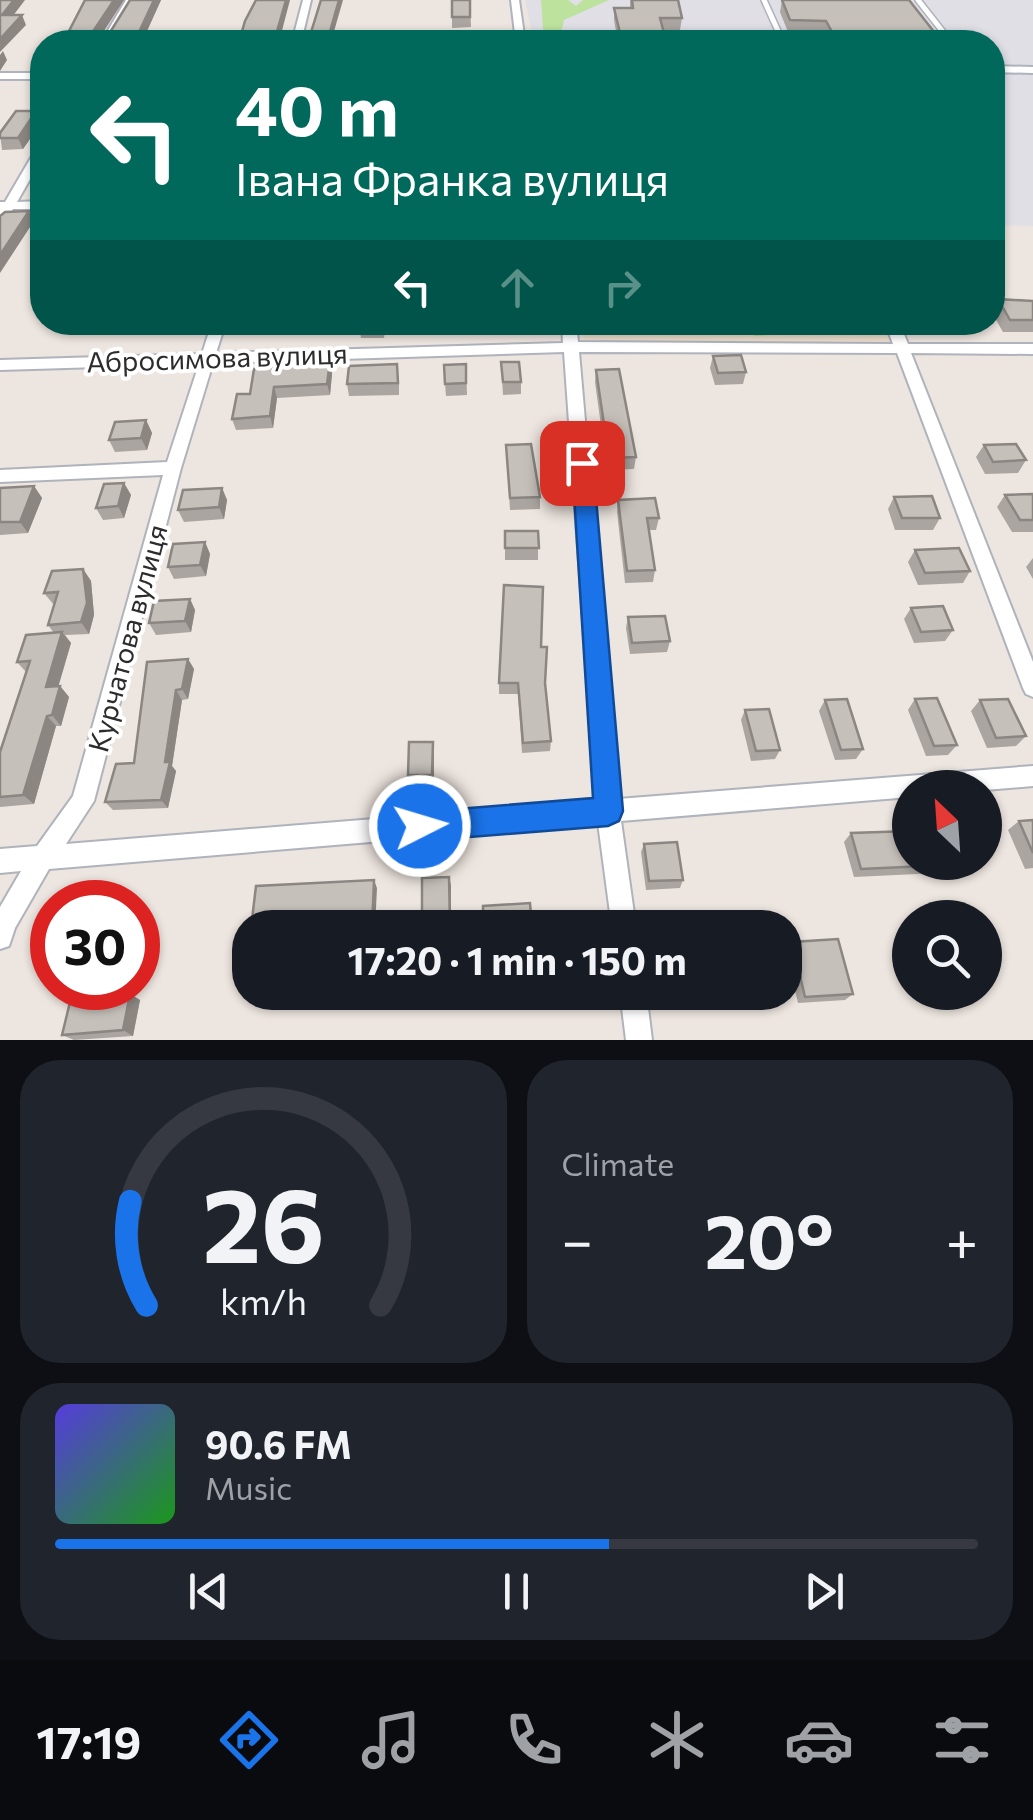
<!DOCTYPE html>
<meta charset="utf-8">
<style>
body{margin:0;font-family:Commissioner,sans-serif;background:#20242c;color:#f1f3f6;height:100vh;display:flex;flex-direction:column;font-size:38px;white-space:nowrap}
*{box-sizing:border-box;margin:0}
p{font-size:32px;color:#9ea1a6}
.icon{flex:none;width:55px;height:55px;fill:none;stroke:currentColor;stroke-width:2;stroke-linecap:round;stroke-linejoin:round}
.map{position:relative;height:1040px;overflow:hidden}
.details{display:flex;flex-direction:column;gap:20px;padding:20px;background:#0d0f14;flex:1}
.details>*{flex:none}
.hud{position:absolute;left:30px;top:30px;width:975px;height:305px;border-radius:40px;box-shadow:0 2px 8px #0004;background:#00695c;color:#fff;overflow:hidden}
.needle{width:65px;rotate:335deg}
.tools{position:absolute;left:892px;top:770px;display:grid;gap:20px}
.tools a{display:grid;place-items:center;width:110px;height:110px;border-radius:50%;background:#171b24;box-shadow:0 2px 8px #0004;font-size:50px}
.speed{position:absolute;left:30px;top:880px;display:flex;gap:20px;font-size:50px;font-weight:700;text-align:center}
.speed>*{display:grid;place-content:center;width:130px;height:130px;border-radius:50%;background:#171b24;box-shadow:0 2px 8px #0004;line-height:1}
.speed .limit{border:15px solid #d22;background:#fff;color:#111}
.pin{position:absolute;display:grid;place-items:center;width:85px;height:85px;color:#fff;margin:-42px;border-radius:20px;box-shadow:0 5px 15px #0006}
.me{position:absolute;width:110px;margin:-55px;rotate:85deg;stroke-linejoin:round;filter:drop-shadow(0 0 8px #0008)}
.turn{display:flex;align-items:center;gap:35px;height:210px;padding:0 40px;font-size:45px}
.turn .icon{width:130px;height:130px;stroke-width:2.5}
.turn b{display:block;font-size:70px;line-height:85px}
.lanes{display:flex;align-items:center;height:95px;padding:0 40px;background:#0003;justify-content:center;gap:50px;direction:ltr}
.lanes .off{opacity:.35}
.big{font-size:75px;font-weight:700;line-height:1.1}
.details .card{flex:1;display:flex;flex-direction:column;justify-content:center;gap:15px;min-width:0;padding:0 35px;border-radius:40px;background:#20242c}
.details .dial{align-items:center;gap:0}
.dial svg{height:260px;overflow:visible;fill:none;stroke:#363941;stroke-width:7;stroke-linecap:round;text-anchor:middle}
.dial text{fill:#f1f3f6;stroke:none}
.song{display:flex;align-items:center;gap:30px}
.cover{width:120px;height:120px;border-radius:15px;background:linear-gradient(135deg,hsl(250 70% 55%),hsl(120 70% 35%))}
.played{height:10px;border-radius:5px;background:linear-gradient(90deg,#1a73e8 60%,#363941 60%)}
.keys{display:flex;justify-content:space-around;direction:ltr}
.heat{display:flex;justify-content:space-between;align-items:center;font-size:55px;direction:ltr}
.details .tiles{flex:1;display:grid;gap:20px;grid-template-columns:1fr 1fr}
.card:last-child{grid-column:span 2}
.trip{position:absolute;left:232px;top:910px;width:570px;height:100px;border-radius:40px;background:#171b24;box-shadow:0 2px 8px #0004;font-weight:700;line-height:100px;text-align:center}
.tabs{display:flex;height:160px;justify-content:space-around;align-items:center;background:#090b0e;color:#9ea1a6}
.tabs .icon{width:70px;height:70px}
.tabs .selected{color:#1a73e8}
.tabs b{font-size:45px;color:#f1f3f6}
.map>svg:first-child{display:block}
</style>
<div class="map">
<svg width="1033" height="1040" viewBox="0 0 1033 1040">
<rect width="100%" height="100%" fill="#ede5df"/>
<!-- industrial -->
<path fill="#e0dfe6" d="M 525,0 L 1033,0 L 1033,66 L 993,65 L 992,42 L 534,42 Z
M 992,69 L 1033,70 L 1033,226 L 993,225 Z"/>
<!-- education -->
<path fill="#eee0cf" d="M 581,323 L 889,323 L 894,344 L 584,340 Z"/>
<!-- green -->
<path fill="#bde29e" d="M 541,0 L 568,0 L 576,6 L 583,0 L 609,0 L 564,20 L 559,42 L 544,42 Z
M 596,323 L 729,323 L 732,334 L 601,335 Z
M 753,323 L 753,322 L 882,323 L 879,330 L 754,336 Z"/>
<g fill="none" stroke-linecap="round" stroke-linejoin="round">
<defs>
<path id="service" d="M 764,0 L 783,42
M 918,0 L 951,42"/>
<path id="minor" d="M 126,0 L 134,0 L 109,42 L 101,42 Z
M 303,0 L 311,0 L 301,42 L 292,42 Z
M 511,0 L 519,0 L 525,42 L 516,42 Z
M 992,66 L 1033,67 L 1033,73 L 992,72 Z
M 0,73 L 42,73 L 42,79 L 0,79 Z
M 42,146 L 42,158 L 17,202 L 42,201 L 42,209 L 13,209 L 4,224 L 0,225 L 0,202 L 5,202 L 36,149 Z
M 212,322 L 226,322 L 216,353 L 563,343 L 562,322 L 576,322 L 578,342 L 893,344 L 885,322 L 899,322 L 908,344 L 1033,344 L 1033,354 L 911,353 L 1033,662 L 1033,697 L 1026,694 L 1023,688 L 897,353 L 579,352 L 618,799 L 1033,766 L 1033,786 L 985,790 L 985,788 L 910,788 L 910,797 L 621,821 L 636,928 L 612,928 L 598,823 L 49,869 L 15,928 L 9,946 L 0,949 L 0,907 L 21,871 L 0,873 L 0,849 L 37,846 L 73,796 L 163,475 L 0,482 L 0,470 L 167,462 L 199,364 L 0,370 L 0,360 L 202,354 ZM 564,352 L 596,801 L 66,844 L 94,801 L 181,468 L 213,363 Z
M 620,992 L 646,992 L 652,1040 L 626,1040 Z"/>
</defs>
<!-- service casing -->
<use href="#service" stroke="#afb3bc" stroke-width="8"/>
<!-- minor casing -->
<use href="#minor" stroke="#afb3bc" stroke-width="4"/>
<!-- service -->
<use href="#service" stroke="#fff" stroke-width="5"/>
<!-- minor -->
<use href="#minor" fill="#fff" fill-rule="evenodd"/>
</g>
<!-- wall -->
<path fill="#aaa5a0" d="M 124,0 L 101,35 L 109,34 L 130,0 L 161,0 L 142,42 L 71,42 L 68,33 Z
M 470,0 L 471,27 L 452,28 L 452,17 Z
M 630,0 L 678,0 L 682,18 L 680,30 L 663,30 L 663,42 L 618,42 L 614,20 L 614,8 L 630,8 Z
M 782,0 L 942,42 L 828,42 L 823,33 L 788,32 L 780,12 Z
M 41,123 L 23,149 L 2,150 L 0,133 Z
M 998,299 L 1033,301 L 1033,332 L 1003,332 L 992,313 L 992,309 Z
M 386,322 L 384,338 L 361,338 L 359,326 Z
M 494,322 L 521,322 L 521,334 L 495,335 Z
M 713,356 L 746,372 L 743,384 L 715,385 L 710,368 Z
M 330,362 L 332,374 L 330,395 L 277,398 L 273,428 L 236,430 L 232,419 L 250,394 Z
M 501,362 L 521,382 L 521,394 L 503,395 Z
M 466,364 L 467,395 L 446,396 L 445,384 Z
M 596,370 L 636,457 L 634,469 L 607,470 L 595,382 Z
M 399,376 L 399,395 L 349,396 L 347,384 Z
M 146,420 L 152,433 L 147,450 L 115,452 L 109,440 Z
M 506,445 L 540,497 L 540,509 L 510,510 Z
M 984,445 L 1026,460 L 1018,473 L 985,474 L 976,457 Z
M 124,483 L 131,495 L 124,518 L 103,520 L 96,508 Z
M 34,486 L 42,498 L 28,533 L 0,535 L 0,488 Z
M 222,488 L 227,500 L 224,519 L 184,522 L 178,510 Z
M 1033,494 L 1033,532 L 1012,532 L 997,507 L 1005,495 Z
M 894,497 L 940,518 L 933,530 L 895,530 L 888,509 Z
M 618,500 L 659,518 L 656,530 L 649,530 L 655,570 L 653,582 L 625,583 L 617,512 Z
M 505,531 L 538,531 L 538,560 L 505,560 Z
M 205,542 L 210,554 L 206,576 L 174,579 L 168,567 Z
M 915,550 L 970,571 L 963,583 L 918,585 L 908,562 Z
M 1033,558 L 1033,579 L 1026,567 Z
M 83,569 L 91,581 L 94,615 L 89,634 L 65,635 L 71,643 L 58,686 L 60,686 L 69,697 L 61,726 L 56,726 L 34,804 L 0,807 L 0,752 L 26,672 L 17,662 L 54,633 L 48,625 L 54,605 L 44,593 Z
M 190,599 L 195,610 L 191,632 L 156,635 L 149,623 Z
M 911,608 L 953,630 L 945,641 L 914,643 L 904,619 Z
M 628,617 L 670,641 L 667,652 L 630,654 L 626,628 Z
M 541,647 L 551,741 L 550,751 L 522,753 L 518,694 L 499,694 L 499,683 Z
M 188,659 L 194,669 L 188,699 L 182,700 L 172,766 L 176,771 L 168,808 L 113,810 L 105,802 L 134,763 Z
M 915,699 L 957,745 L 948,755 L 926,756 L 908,710 Z
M 825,700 L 863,749 L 856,759 L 835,760 L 819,711 Z
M 980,700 L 1026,736 L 1016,746 L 987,748 L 971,711 Z
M 745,710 L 780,750 L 775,759 L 751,761 L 741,720 Z
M 433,742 L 434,752 L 434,784 L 410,785 L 408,775 Z
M 1033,820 L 1033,868 L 1025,869 L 1008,830 L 1019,821 Z
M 908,827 L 947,865 L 938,873 L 854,877 L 844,842 L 851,833 L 904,832 Z
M 644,844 L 683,880 L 680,888 L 646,890 L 641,852 Z
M 792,942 L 853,994 L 845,1000 L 798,1003 L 785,948 Z
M 130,994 L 140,1000 L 133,1036 L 74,1040 L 62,1035 Z"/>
<!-- shaded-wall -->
<path fill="#8b8682" d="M 14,0 L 25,0 L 6,25 L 2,15 Z
M 114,0 L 124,0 L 98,40 L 94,30 Z
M 154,0 L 161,0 L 142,42 L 132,42 Z
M 286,0 L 290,0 L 279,42 L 274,42 Z
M 339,0 L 343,0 L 331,42 L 327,42 Z
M 22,15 L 26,25 L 0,52 L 0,39 Z
M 3,51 L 7,60 L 0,71 L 0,55 Z
M 36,111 L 41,123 L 23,149 L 18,138 Z
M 29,211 L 34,221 L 0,273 L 0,255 Z
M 330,362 L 332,374 L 330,395 L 327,384 Z
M 274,387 L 277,398 L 273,428 L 270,416 Z
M 146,420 L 152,433 L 147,450 L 141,438 Z
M 124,483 L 131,495 L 124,518 L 118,506 Z
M 34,486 L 42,498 L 28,533 L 20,522 Z
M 222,488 L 227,500 L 224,519 L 219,507 Z
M 205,542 L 210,554 L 206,576 L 200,565 Z
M 83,569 L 91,581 L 94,615 L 89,634 L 81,622 Z
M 190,599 L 195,610 L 191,632 L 185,621 Z
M 62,632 L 71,643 L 55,698 L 46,687 Z
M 188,659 L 194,669 L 188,699 L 182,689 Z
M 60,686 L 69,697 L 61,726 L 52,715 Z
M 176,690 L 182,700 L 172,766 L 176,771 L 168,808 L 161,800 Z
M 47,716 L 56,726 L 34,804 L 23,795 Z
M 433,742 L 434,752 L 434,784 L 432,775 Z
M 449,877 L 451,885 L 451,928 L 450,928 Z
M 374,880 L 377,888 L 375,928 L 372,928 Z
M 130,994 L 140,1000 L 133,1036 L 123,1030 Z"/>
<!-- building -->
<path fill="#c6c0ba" stroke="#8b8682" stroke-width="2.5" d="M 0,0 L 14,0 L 2,15 L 22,15 L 0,39 Z
M 85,0 L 114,0 L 94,30 L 95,35 L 109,34 L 130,0 L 154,0 L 140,30 L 132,42 L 97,42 L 80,33 L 68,33 Z
M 256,0 L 286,0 L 274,42 L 239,42 L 245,21 Z
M 321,0 L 339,0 L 327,42 L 308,42 Z
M 452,0 L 470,0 L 470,17 L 452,17 Z
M 632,0 L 678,0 L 682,18 L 660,18 L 664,33 L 620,33 L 614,8 L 633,8 Z
M 782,0 L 909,0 L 942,42 L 836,39 L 826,21 L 790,20 Z
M 16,111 L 36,111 L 18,138 L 0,138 L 0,133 Z
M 29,211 L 0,255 L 0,216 L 5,212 Z
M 998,299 L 1033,301 L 1033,320 L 1010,320 Z
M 359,322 L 383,322 L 382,325 L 359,326 Z
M 741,355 L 746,372 L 718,373 L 713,356 Z
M 330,362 L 327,384 L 274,387 L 270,416 L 232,419 L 237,394 L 250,394 L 254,369 Z
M 501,362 L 519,362 L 521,382 L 503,382 Z
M 397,364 L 398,383 L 347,384 L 349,366 Z
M 466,364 L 466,383 L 445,384 L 444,365 Z
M 619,369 L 636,457 L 609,458 L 596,370 Z
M 146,420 L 141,438 L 109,440 L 115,422 Z
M 531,444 L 540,497 L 510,498 L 506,445 Z
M 1016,444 L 1026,460 L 993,462 L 984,445 Z
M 124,483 L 118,506 L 96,508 L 104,484 Z
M 34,486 L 20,522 L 0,522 L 0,488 Z
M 222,488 L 219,507 L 178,510 L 183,490 Z
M 1033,494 L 1033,520 L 1020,520 L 1005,495 Z
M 932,496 L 940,518 L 902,518 L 894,497 Z
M 655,498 L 659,518 L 647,518 L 655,570 L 627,571 L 618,500 Z
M 505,531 L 538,531 L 539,548 L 505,548 Z
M 205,542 L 200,565 L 168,567 L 173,544 Z
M 959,548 L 970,571 L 925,573 L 915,550 Z
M 83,569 L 87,603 L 81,622 L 48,625 L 58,592 L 44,593 L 52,571 Z
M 504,585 L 543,587 L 541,647 L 547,647 L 545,683 L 551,741 L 523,743 L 518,683 L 499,683 Z
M 190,599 L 185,621 L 149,623 L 154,601 Z
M 943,606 L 953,630 L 921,632 L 911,608 Z
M 665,616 L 670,641 L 632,643 L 628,617 Z
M 62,632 L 46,687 L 60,686 L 52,715 L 47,716 L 23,795 L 0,797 L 0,752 L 30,661 L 17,662 L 26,635 Z
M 188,659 L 182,689 L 176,690 L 165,762 L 170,762 L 161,800 L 105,802 L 116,764 L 134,763 L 147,662 Z
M 937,698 L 957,745 L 934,746 L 915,699 Z
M 847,699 L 863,749 L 841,750 L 825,700 Z
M 1008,699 L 1026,736 L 996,738 L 980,700 Z
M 769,709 L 780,750 L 756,751 L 745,710 Z
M 409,742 L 433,742 L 432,775 L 408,775 Z
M 1033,820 L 1033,853 L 1019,821 Z
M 910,831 L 910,862 L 947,862 L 947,865 L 861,869 L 851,833 Z
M 677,842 L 683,880 L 649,881 L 644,844 Z
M 449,877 L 450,928 L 422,928 L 422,878 Z
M 374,880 L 372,928 L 251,928 L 256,886 Z
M 127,896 L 126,902 L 81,902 L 82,899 Z
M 530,903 L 532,928 L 483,928 L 483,906 Z
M 838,939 L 853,994 L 805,997 L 792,942 Z
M 130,994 L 123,1030 L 62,1035 L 71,998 Z"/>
<!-- route -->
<path fill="#1a73e8" stroke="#114b97" stroke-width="2.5" d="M 582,455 L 593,463 L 623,811 L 619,821 L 608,826 L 420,841 L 410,837 L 405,826 L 410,816 L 420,812 L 593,798 L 572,463 Z"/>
<g text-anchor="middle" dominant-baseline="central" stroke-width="8" stroke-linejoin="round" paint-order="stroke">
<!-- street labels -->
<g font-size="28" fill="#2c2c2c" stroke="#fff">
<text transform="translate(217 357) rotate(-2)">Абросимова вулиця</text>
<text transform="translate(127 638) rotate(-75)">Курчатова вулиця</text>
</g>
</g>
</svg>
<div class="tools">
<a><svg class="needle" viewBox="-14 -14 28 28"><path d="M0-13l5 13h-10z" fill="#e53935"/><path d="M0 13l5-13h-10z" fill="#9ea1a6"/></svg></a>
<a><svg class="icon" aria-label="search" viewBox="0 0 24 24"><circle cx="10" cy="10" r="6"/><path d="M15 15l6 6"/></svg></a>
</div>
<div class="speed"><div class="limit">30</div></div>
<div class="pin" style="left:582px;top:463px;background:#d93025"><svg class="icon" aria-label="arrive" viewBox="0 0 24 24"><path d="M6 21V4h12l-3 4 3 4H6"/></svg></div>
<svg class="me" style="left:420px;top:826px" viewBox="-20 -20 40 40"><circle r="17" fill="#1a73e8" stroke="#fff" stroke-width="3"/><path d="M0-11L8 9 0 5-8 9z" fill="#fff"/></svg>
<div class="trip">17:20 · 1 min · 150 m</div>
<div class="hud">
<div class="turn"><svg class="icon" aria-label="left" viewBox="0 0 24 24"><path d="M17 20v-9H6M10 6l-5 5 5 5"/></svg><div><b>40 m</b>Івана Франка вулиця</div></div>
<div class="lanes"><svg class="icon" aria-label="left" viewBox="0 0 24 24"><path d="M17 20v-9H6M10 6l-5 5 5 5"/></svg><svg class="icon off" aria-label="ahead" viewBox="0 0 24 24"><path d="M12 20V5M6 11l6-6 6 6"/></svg><svg class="icon off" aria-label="right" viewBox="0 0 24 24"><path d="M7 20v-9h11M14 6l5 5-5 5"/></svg></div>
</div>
</div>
<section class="details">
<div class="tiles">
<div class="card dial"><svg viewBox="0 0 100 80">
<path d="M14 69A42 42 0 1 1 86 69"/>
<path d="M14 69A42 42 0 0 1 9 37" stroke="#1a73e8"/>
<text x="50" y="56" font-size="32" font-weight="700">26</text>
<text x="50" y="72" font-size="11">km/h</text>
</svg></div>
<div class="card"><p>Climate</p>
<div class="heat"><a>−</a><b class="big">20°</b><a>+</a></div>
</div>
<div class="card">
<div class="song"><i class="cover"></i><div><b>90.6 FM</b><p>Music</p></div></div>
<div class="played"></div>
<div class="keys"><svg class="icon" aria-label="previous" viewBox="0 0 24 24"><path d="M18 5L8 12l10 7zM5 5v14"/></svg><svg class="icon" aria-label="pause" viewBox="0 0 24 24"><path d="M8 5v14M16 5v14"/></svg><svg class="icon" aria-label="next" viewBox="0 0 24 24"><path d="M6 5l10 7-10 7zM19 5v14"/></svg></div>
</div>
</div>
</section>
<nav class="tabs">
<b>17:19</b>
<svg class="icon selected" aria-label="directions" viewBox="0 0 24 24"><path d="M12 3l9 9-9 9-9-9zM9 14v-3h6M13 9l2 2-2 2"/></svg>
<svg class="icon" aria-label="music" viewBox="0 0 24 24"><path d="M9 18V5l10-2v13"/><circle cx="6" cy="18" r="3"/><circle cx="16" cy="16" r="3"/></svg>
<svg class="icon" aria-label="phone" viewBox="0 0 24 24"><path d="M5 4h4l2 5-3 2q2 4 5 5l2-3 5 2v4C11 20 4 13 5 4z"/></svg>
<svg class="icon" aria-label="climate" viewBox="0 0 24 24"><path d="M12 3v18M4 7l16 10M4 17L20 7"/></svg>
<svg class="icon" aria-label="car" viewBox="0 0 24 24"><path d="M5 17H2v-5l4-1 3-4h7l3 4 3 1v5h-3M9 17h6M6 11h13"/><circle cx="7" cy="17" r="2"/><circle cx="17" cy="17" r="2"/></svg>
<svg class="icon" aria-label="filters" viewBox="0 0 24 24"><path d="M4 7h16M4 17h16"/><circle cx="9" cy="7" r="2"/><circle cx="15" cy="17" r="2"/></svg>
</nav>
